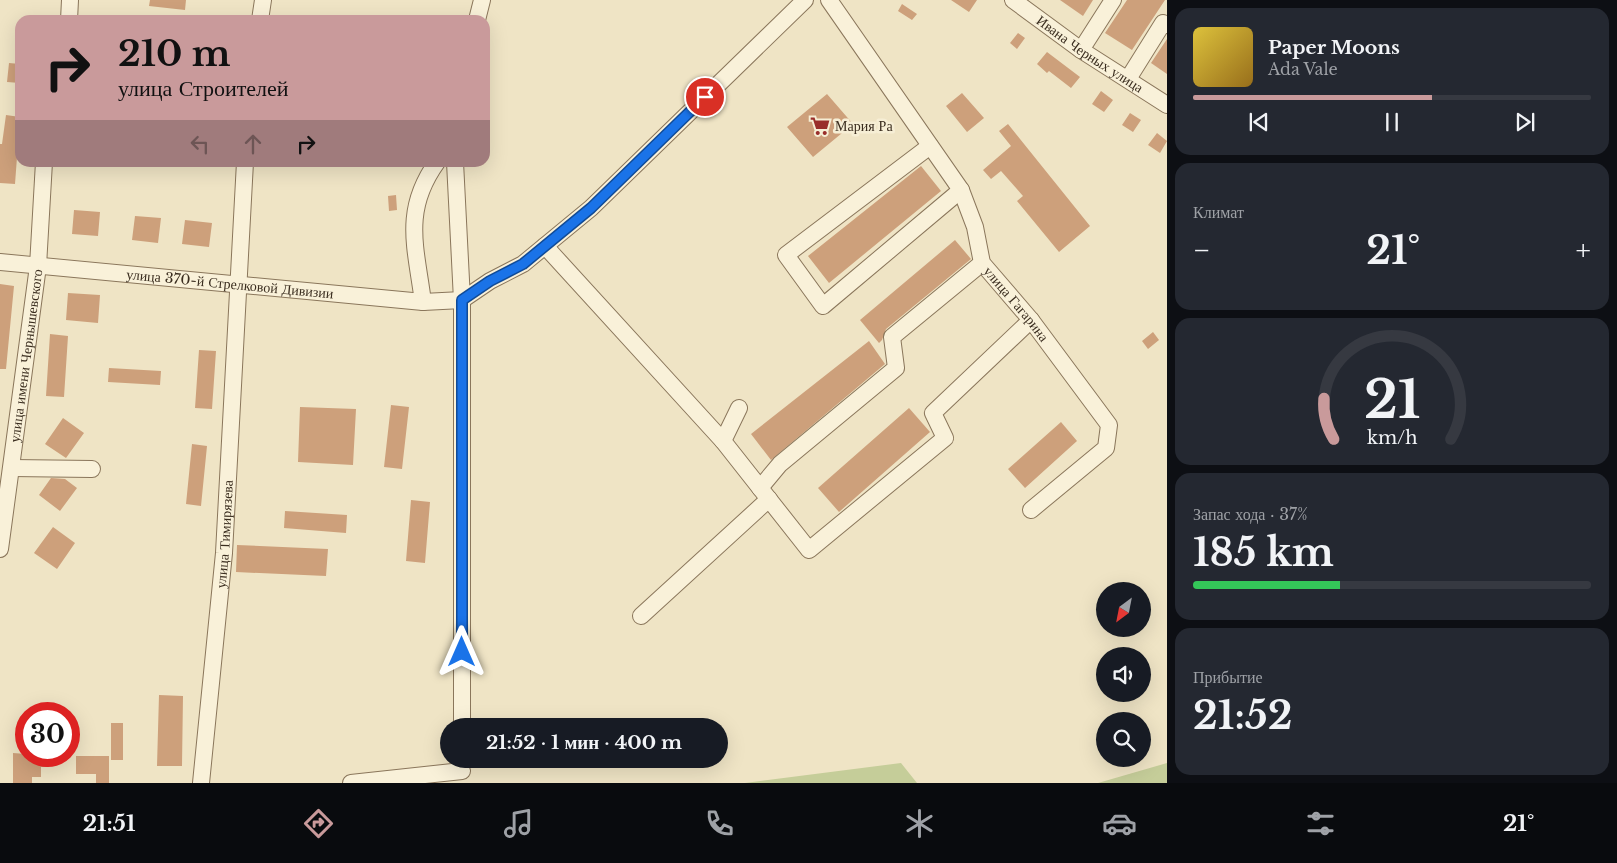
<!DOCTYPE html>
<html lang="ru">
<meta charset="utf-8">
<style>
body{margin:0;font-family:"Libre Baskerville",serif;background:#242831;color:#f1f3f6;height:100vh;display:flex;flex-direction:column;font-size:19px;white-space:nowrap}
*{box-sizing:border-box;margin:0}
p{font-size:16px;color:#9ea1a6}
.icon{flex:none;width:28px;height:28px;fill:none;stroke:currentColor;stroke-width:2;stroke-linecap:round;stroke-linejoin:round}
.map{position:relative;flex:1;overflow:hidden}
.details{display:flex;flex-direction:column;gap:8px;padding:8px;background:#0d0f14;width:450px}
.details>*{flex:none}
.banner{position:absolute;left:15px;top:15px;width:475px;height:152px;border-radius:15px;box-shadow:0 5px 20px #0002;background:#c99a9b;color:#111;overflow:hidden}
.needle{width:32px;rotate:212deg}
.buttons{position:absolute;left:1096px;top:582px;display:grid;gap:10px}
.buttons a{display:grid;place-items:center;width:55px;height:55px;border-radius:50%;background:#171b24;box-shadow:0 5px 20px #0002;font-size:25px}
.speed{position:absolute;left:15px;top:702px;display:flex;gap:10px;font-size:25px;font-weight:700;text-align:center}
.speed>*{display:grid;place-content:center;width:65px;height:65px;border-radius:50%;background:#171b24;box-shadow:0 5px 20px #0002;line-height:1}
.speed .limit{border:8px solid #d22;background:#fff;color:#111}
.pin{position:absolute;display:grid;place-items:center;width:42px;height:42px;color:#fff;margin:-21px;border:2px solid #fff;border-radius:50%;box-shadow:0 1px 5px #0007}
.me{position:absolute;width:55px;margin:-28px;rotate:0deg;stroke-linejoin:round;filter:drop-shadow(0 0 4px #0008)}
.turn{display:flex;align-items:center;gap:18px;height:105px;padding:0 20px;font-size:22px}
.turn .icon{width:65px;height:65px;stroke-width:2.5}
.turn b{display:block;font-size:35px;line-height:42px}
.lanes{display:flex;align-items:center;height:48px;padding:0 20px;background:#0003;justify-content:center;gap:25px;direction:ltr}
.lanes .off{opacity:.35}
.big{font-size:38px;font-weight:800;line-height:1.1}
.details .widget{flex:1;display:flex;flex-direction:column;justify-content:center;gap:8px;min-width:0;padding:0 18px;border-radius:15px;background:#242831}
.details .dial{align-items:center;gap:0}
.dial svg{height:130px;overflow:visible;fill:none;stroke:#363941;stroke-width:7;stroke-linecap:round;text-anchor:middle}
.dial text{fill:#f1f3f6;stroke:none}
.song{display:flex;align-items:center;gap:15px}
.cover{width:60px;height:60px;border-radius:8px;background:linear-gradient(135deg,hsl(50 70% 55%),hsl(40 70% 35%))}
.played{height:5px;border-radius:2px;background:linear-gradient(90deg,#c99a9b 60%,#363941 60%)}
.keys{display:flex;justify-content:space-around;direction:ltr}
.heat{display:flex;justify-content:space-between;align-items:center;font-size:28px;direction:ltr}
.charge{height:8px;border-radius:4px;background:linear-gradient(90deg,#34c759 37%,#363941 0)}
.trip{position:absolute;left:440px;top:718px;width:288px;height:50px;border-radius:25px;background:#171b24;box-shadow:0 5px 20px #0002;font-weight:800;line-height:50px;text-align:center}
.tabs{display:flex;height:80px;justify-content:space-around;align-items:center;background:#090b0e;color:#9ea1a6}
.tabs .icon{width:35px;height:35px}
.tabs .selected{color:#c99a9b}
.tabs b{font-size:22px;color:#f1f3f6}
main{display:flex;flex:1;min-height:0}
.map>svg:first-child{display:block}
</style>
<main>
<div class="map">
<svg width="1167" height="783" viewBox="0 0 1167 783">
<rect width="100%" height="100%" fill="#efe4c5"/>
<!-- green -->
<path fill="#c5cd99" d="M 901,763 L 917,783 L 745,783 Z
M 1167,763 L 1167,783 L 1098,783 Z"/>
<!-- building -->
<path fill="#cda07b" d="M 150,0 L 186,0 L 185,10 L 149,6 Z
M 951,0 L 977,0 L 969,12 Z
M 1060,0 L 1093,0 L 1083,16 Z
M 1127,0 L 1165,0 L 1132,50 L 1105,33 Z
M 902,4 L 917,14 L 912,20 L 898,11 Z
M 1018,33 L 1025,38 L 1017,49 L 1010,43 Z
M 1167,39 L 1167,74 L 1151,63 Z
M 1047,52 L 1080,77 L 1071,88 L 1049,71 L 1047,73 L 1037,64 Z
M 9,63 L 20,64 L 20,83 L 7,82 Z
M 1101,91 L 1113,100 L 1104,112 L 1092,104 Z
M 962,93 L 984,118 L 967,132 L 946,106 Z
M 827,94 L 853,124 L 813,157 L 787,127 Z
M 1130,113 L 1141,120 L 1133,132 L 1122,125 Z
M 6,115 L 20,117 L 15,184 L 0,183 L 0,144 L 2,144 Z
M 1008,124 L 1090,226 L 1059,252 L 1017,201 L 1023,196 L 1001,171 L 991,179 L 983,170 L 1011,146 L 999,131 Z
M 1157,133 L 1167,141 L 1160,153 L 1148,145 Z
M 921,166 L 941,191 L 829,283 L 808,256 Z
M 396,195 L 397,210 L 389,211 L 388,196 Z
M 74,210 L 100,212 L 98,236 L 72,234 Z
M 135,216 L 161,218 L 158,243 L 132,240 Z
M 185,220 L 212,223 L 209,247 L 182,244 Z
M 955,240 L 971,259 L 886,329 L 882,340 L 879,343 L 860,320 Z
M 0,284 L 14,286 L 6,369 L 0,369 Z
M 68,293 L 100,295 L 98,323 L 66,320 Z
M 1153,332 L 1159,340 L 1148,349 L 1142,341 Z
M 50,334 L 68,336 L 64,397 L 46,396 Z
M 869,341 L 885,364 L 771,460 L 751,434 Z
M 199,350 L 216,351 L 212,409 L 195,408 Z
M 109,368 L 161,371 L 160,385 L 108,382 Z
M 391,405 L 409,407 L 402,469 L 384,467 Z
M 300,407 L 356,409 L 353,465 L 298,462 Z
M 909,408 L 930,432 L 839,512 L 818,488 Z
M 63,418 L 84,433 L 66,458 L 45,444 Z
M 1061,422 L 1077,441 L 1025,488 L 1008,469 Z
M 192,444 L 207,446 L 201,506 L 186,504 Z
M 51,478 L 65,479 L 77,488 L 60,511 L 39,495 Z
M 411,500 L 430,502 L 425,563 L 406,561 Z
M 285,511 L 347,515 L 346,533 L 284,528 Z
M 53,527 L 75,543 L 57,569 L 34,553 Z
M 237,545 L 328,549 L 326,576 L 236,572 Z
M 159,695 L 183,696 L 182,766 L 157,766 Z
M 111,723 L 123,723 L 123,760 L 111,760 Z
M 13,753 L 26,754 L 26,756 L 49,756 L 49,767 L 41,767 L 41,777 L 32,777 L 32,783 L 13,783 Z
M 76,756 L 109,756 L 109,783 L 96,783 L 96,774 L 76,774 Z"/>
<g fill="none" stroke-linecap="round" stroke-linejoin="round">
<defs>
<g id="minor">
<path id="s1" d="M 829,0 L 961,190 L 975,227 L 982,263 L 1031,320 L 1109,425 L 1106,448 L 1031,510"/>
<path id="s2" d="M 1013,0 L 1081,50 L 1167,105"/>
<path d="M 69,20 L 70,0"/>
<path d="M 260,20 L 263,0"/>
<path d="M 477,20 L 482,0"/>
<path d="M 1081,50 L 1113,0"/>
<path d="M 1128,79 L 1163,23 L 1167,25"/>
<path d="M 930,146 L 786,255 L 823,306 L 961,190"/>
<path d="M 455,162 L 462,300 L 462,726"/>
<path d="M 545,246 L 723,441"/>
<path id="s3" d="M 0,262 L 423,302 L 462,300"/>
<path d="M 462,300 L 490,281 L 523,264 L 591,208 L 805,0"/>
<path d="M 423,302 C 416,247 402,211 437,162"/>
<path d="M 739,408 L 723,441 L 809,550 L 945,438 L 933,413 L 1031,320"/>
<path d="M 12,468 L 92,469"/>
<path d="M 760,488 L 780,464 L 896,368 L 892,337 L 982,263"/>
<path id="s4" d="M 0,549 L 38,266 L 44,162"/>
<path d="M 641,616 L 769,499"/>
<path id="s5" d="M 201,783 L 224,553 L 245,162"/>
<path d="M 351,783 L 462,771"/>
</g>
</defs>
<!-- minor casing -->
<use href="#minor" stroke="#8a765b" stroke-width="18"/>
<!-- minor -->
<use href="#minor" stroke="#f9f1d9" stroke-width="16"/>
</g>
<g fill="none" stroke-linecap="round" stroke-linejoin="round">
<defs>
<path id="route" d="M 462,652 L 462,300 L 490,281 L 523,264 L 591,208 L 705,97"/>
</defs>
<!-- route casing -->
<use href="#route" stroke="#114b97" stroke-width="12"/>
<!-- route -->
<use href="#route" stroke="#1a73e8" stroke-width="9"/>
</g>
<!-- icons -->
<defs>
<symbol id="supermarket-bare" viewBox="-9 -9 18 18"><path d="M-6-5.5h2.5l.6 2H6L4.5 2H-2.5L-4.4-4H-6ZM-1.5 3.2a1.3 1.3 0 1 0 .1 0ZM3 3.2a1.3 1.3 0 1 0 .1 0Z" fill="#992e2b" stroke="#f6eed5" stroke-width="2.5" paint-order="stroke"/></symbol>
</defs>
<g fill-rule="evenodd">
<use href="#supermarket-bare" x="806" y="112" width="28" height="28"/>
</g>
<g text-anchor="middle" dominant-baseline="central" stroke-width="5" stroke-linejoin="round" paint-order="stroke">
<!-- street labels -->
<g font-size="14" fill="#3a2d1f" stroke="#f6eed5">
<text stroke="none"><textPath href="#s2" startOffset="94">Ивана Черных улица</textPath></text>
<text stroke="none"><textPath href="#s3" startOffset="231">улица 370-й Стрелковой Дивизии</textPath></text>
<text stroke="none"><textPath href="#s1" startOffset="361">улица Гагарина</textPath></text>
<text stroke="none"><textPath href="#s4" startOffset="195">улица имени Чернышевского</textPath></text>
<text stroke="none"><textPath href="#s5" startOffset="250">улица Тимирязева</textPath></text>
</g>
<!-- poi labels -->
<g font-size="14" fill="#3a2d1f" stroke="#f6eed5" text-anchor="start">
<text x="835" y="126">Мария Ра</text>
</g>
</g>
</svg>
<div class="buttons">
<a><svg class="needle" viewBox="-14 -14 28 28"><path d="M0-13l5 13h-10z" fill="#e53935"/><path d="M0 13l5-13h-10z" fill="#9ea1a6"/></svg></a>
<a><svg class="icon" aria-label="sound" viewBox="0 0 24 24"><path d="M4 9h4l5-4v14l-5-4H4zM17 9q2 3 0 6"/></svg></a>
<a><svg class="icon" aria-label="search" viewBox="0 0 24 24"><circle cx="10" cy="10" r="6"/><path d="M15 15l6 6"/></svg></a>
</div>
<div class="speed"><div class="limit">30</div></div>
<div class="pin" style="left:705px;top:97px;background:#d93025"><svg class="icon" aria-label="arrive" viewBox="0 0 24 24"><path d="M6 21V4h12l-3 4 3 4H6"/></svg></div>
<svg class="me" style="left:462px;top:652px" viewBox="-20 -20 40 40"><path d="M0-17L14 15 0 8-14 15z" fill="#1a73e8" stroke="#fff" stroke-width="4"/></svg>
<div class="trip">21:52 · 1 мин · 400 m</div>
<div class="banner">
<div class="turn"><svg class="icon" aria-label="right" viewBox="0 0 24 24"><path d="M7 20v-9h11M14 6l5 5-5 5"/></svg><div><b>210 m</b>улица Строителей</div></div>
<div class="lanes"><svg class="icon off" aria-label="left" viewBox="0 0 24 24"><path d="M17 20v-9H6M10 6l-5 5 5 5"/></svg><svg class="icon off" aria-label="ahead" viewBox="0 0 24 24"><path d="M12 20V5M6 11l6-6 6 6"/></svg><svg class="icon" aria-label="right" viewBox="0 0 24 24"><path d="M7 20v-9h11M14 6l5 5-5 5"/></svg></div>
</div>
</div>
<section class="details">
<div class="widget">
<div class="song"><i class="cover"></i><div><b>Paper Moons</b><p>Ada Vale</p></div></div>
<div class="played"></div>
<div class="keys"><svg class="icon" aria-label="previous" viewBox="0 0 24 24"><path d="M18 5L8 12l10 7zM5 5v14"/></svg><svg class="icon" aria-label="pause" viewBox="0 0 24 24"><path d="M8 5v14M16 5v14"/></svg><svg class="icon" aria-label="next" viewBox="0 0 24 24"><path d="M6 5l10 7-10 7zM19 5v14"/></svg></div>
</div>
<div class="widget"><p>Климат</p>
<div class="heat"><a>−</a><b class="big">21°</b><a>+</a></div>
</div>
<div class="widget dial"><svg viewBox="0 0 100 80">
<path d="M14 69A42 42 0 1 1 86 69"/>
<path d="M14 69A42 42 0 0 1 8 44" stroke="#c99a9b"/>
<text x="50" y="56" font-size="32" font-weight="700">21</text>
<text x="50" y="72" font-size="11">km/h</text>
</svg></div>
<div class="widget"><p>Запас хода · 37%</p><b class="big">185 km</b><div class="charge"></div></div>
<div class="widget"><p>Прибытие</p><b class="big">21:52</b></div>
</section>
</main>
<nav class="tabs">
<b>21:51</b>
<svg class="icon selected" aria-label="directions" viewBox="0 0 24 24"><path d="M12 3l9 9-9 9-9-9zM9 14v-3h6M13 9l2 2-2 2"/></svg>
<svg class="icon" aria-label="music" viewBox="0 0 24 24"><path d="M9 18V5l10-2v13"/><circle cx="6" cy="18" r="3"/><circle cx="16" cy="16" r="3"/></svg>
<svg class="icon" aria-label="phone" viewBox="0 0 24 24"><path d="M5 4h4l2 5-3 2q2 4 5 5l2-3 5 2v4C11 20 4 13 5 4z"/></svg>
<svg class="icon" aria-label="climate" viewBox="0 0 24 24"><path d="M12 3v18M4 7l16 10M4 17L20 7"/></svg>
<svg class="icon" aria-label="car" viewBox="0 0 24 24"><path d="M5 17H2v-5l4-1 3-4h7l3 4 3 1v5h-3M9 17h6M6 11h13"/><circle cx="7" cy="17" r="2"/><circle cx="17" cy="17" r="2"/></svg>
<svg class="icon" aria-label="filters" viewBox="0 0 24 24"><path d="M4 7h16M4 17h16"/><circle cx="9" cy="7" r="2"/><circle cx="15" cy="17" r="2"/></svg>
<b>21°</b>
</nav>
